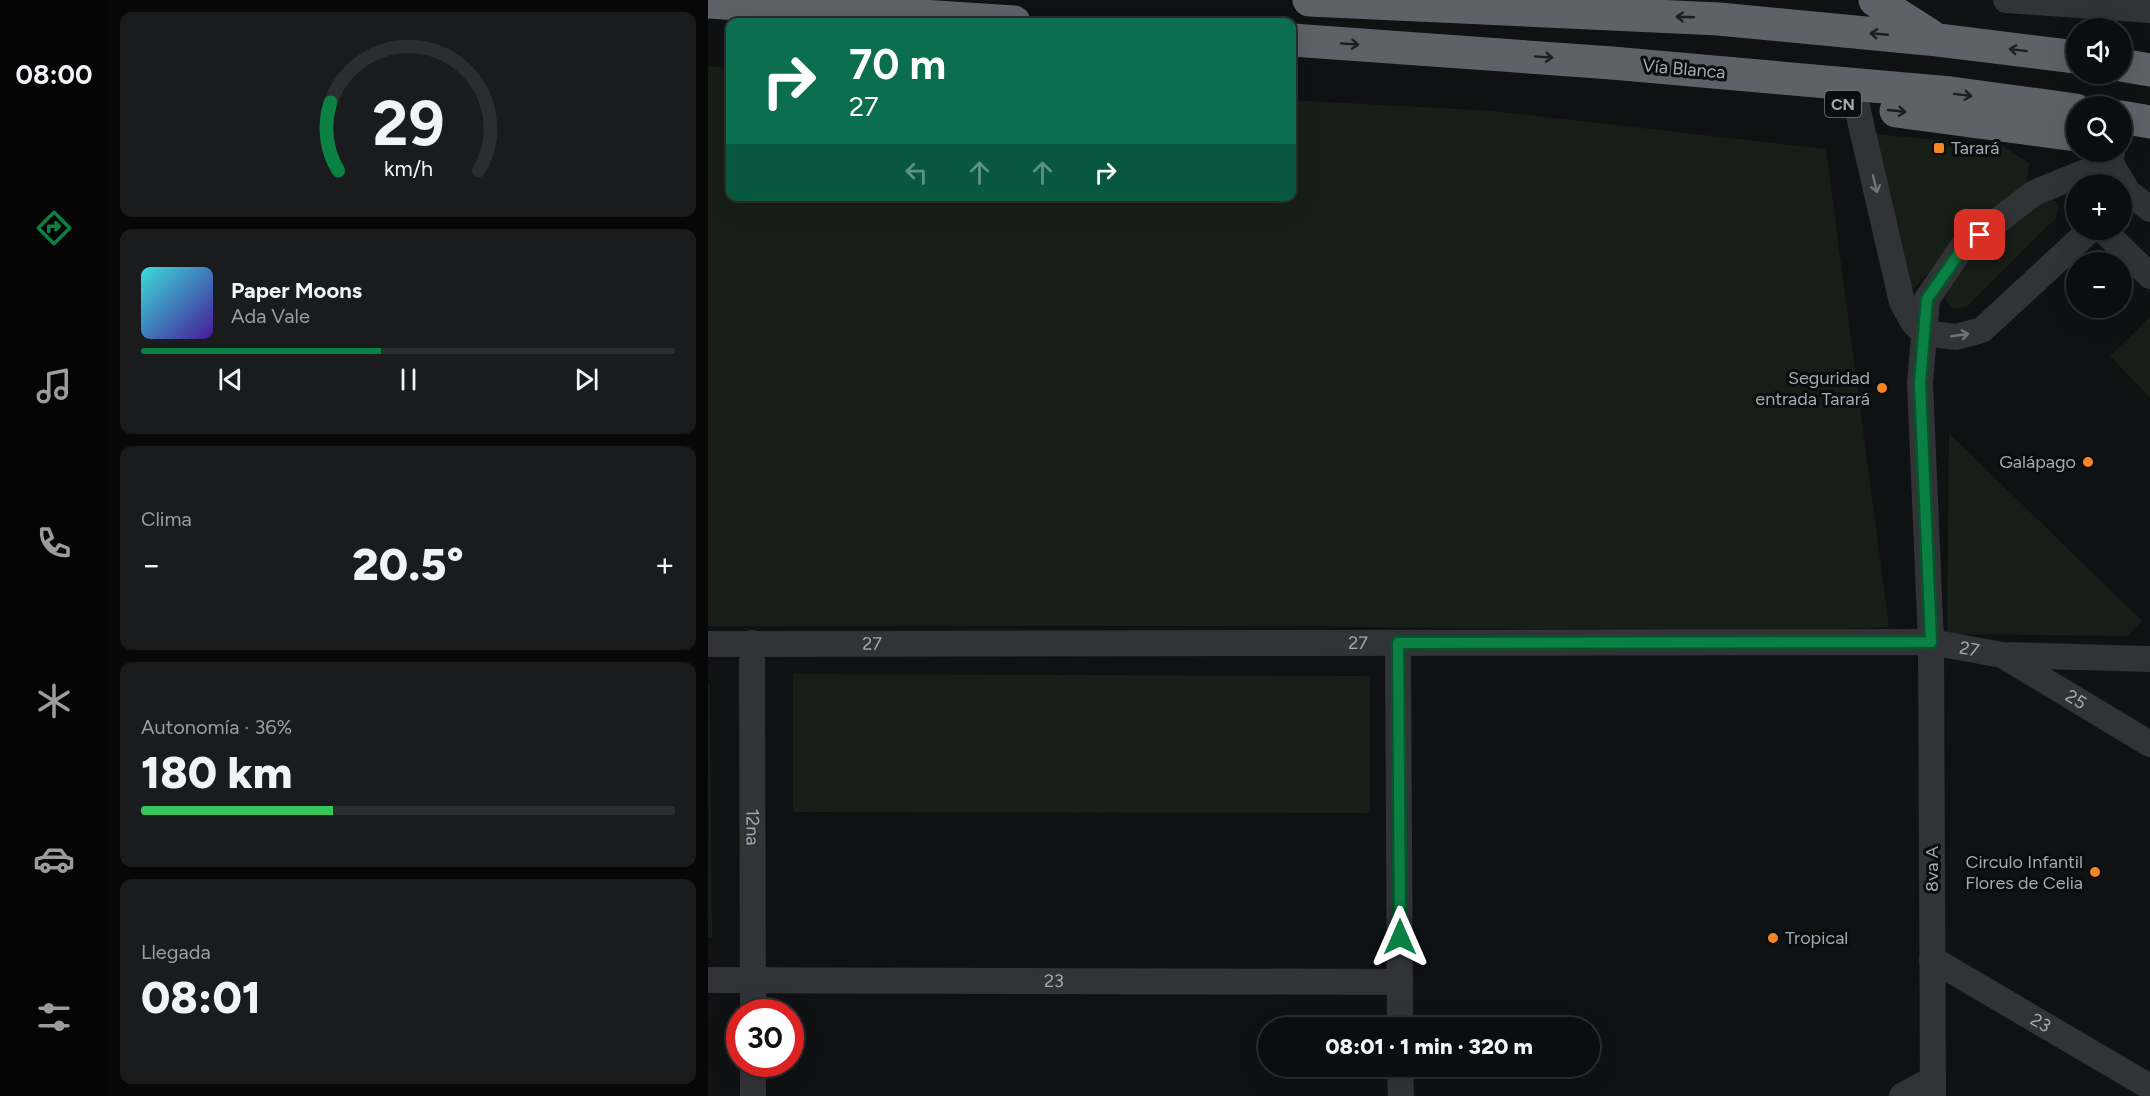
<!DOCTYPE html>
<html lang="es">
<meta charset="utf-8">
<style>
body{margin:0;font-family:Figtree,sans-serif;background:#1a1b1c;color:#f1f3f6;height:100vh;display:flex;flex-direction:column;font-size:22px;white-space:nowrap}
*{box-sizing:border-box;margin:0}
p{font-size:20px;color:#9a9c9e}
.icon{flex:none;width:33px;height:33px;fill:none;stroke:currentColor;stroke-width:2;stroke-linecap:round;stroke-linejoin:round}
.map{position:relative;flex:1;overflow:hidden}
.details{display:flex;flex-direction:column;gap:12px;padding:12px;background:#070708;width:600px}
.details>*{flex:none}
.top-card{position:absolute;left:18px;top:18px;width:570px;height:183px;border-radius:12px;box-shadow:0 6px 24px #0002,0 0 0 2px #2c2d2e;background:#0b6e4f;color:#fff;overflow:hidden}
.buttons{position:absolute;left:1358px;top:18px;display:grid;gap:12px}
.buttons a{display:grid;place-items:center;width:66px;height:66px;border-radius:50%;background:#0c0d0e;box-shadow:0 6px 24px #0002,0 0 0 2px #2c2d2e;font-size:30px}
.speed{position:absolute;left:18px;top:999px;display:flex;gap:12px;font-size:30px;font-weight:700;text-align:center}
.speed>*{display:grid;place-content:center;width:78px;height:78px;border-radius:50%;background:#0c0d0e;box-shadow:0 6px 24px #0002,0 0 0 2px #2c2d2e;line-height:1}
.speed .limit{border:9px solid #d22;background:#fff;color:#111}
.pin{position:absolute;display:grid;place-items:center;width:51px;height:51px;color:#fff;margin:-26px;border-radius:12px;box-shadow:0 3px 9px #0006}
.me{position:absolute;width:66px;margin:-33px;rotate:0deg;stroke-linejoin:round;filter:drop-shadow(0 0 4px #0008)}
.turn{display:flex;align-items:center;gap:21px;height:126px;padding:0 24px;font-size:27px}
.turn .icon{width:78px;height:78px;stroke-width:2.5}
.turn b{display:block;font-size:42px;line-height:51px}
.lanes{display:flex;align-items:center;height:57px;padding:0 24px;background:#0003;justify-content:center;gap:30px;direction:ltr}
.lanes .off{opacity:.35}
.big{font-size:45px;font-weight:800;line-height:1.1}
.details .widget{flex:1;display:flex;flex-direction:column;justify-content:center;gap:9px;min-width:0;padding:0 21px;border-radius:12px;background:#1a1b1c}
.details .dial{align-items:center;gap:0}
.dial svg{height:156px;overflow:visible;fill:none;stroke:#2c2d2e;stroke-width:7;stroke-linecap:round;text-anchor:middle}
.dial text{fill:#f1f3f6;stroke:none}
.song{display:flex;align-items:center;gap:18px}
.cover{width:72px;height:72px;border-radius:9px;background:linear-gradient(135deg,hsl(180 70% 55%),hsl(260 70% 35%))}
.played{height:6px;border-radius:3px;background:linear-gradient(90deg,#0b8043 45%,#2c2d2e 45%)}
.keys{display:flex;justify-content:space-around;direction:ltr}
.heat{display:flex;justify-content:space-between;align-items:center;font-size:33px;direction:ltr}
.charge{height:9px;border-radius:4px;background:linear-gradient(90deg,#34c759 36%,#2c2d2e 0)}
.trip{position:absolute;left:550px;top:1017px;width:342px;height:60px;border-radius:30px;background:#0c0d0e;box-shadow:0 6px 24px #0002,0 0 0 2px #2c2d2e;font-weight:800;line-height:60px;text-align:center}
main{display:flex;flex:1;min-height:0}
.menu{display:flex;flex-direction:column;width:108px;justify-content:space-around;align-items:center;background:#050506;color:#9a9c9e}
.menu .icon{width:42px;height:42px}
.menu .on{color:#0b8043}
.menu b{font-size:27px;color:#f1f3f6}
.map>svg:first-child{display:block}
</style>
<main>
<nav class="menu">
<b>08:00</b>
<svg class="icon on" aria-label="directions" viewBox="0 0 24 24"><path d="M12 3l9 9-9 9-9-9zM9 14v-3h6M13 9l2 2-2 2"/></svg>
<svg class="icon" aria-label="music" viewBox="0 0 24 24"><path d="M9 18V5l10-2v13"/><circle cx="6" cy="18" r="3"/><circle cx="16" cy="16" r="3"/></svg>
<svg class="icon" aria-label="phone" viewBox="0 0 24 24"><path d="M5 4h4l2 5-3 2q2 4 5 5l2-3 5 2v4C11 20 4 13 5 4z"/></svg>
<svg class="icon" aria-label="climate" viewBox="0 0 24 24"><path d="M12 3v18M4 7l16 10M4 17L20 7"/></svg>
<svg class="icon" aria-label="car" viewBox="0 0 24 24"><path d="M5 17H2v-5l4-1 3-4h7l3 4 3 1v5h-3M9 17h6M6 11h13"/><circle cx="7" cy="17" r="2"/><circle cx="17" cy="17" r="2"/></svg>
<svg class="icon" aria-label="filters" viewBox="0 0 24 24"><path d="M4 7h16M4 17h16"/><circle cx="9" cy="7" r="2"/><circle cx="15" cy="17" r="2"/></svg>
</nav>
<section class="details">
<div class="widget dial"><svg viewBox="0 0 100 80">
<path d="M14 69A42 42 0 1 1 86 69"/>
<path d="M14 69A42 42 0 0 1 10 34" stroke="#0b8043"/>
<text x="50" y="56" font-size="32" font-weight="700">29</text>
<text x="50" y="72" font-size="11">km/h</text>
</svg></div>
<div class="widget">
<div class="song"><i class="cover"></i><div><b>Paper Moons</b><p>Ada Vale</p></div></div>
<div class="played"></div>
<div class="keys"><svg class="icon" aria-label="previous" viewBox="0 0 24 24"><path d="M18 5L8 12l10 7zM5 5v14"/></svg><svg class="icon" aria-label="pause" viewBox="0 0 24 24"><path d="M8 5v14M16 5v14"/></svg><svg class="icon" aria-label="next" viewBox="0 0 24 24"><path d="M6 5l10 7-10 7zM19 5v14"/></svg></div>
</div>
<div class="widget"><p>Clima</p>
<div class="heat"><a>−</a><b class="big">20.5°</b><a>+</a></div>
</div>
<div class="widget"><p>Autonomía · 36%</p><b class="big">180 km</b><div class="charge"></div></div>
<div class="widget"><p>Llegada</p><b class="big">08:01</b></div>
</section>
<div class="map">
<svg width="1442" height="1096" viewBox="0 0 1442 1096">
<rect width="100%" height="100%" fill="#101112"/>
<!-- green -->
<path fill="#171d17" d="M 0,66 L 22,68 L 22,196 L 584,196 L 584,100 L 786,111 L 1118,149 L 1181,627 L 1076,632 L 560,626 L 0,626 Z
M 1167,134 L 1295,146 L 1321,163 L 1318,188 L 1254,236 L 1201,294 Z
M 1340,199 L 1348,201 L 1351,207 L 1348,218 L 1258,307 L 1245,309 L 1238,301 L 1237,289 L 1258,257 Z
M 1442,317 L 1442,398 L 1402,356 Z
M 1241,433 L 1434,621 L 1419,636 L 1239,634 Z
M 85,674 L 662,676 L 662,813 L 85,812 Z
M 0,684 L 2,684 L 4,937 L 0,937 Z"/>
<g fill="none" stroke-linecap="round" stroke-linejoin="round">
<!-- minor -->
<g stroke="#313337" stroke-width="26">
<path d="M 1298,0 L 1442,10"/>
<path d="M 1149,107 L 1194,302 L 1205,322 L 1216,333 L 1248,337 L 1274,330 L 1382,230"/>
<path d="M 1404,152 L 1402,162 L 1420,192 L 1442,209"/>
<path d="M 1395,230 L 1442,276"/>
<path id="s1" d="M 44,643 L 45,1012"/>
<path d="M 690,643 L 692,1028"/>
<path id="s2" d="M 0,644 L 1223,642 L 1294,655 L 1442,659"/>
<path id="s3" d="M 1296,656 L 1442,744"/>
<path id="s4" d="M 1224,959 L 1442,1087"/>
<path id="s5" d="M 0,980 L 692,982"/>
<path d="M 45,1064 L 45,1096"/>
<path d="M 692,1066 L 693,1096"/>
<path d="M 1194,1096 L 1225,1079"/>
<path d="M 1225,1096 L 1223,642 L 1212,383 L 1219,299 L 1253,249 L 1326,193 L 1402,162"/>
</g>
<!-- highway -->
<path stroke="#5d6268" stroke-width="33" d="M 601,0 L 1011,19 L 1230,40 L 1368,57
M 1167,0 L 1223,36
M 0,2 L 306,22
M 584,40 L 904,63 L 1243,93 L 1368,110
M 1413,65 L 1442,70
M 1188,111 L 1368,135
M 1413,117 L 1442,122"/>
</g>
<!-- one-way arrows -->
<defs><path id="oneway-shaft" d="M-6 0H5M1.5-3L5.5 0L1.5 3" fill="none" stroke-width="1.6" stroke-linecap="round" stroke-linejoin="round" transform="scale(1.5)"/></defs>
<g stroke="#1b1d1f">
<use href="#oneway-shaft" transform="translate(977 17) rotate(-178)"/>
<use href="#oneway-shaft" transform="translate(1171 34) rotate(-175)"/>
<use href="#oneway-shaft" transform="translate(642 44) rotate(4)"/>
<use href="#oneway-shaft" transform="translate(1310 50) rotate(-173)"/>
<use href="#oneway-shaft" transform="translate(836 57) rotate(4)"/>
<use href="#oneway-shaft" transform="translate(1255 95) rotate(7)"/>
<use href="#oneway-shaft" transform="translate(1189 111) rotate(6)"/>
</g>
<g stroke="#6f747b">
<use href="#oneway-shaft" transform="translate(1167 184) rotate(77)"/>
<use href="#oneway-shaft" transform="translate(1252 335) rotate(-8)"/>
</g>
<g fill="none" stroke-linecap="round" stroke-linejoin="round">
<defs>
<path id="route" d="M 692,937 L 690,643 L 1223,642 L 1212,383 L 1219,299 L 1254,249 L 1272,235"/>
</defs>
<!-- route casing -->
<use href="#route" stroke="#07532c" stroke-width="15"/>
<!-- route -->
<use href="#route" stroke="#0b8043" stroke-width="10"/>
</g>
<!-- markers -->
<g fill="#f78524" stroke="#0b0c0d" stroke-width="2">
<rect x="1225" y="142" width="12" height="12" rx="3"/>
<circle cx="1174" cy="388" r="6"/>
<circle cx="1380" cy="462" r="6"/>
<circle cx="1387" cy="872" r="6"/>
<circle cx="1065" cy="938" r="6"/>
</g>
<g text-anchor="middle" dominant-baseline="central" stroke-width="6" stroke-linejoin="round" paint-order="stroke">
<!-- shield labels -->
<rect fill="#0b0c0d" stroke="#747b81" stroke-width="1.5" x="1117" y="91" width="36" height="26" rx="4.5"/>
<g font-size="16" font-weight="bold" fill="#a1aab3">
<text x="1135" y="104">CN</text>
</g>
<!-- street labels -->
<g font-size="18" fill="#a1aab3" stroke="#0b0c0d">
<text transform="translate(976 69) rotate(5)">Vía Blanca</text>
<text stroke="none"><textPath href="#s2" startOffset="164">27</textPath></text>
<text stroke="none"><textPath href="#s2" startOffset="650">27</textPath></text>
<text stroke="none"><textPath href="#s2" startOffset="1262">27</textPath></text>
<text stroke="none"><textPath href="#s3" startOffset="84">25</textPath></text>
<text stroke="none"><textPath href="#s1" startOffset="184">12na</textPath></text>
<text transform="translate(1224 869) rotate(-90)">8va A</text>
<text stroke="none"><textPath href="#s5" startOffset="346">23</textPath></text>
<text stroke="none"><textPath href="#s4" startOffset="126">23</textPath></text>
</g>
<!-- poi labels -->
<g font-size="18" fill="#a1aab3" stroke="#0b0c0d" text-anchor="end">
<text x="1243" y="148" text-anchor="start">Tarará</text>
<text x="1162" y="378">Seguridad<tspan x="1162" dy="21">entrada Tarará</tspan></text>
<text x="1368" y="462">Galápago</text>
<text x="1375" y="862">Circulo Infantil<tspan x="1375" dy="21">Flores de Celia</tspan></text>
<text x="1077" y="938" text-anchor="start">Tropical</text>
</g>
</g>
</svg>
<div class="buttons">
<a><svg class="icon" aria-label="sound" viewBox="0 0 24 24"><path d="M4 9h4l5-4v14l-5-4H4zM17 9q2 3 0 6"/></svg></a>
<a><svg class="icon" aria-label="search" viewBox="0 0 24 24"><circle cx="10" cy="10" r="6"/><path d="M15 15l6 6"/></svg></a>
<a>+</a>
<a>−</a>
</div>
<div class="speed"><div class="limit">30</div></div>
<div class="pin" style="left:1272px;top:235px;background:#d93025"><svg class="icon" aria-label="arrive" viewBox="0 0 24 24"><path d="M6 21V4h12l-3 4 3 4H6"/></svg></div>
<svg class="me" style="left:692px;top:937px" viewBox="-20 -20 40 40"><path d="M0-17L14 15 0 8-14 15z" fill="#0b8043" stroke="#fff" stroke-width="4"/></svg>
<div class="trip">08:01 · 1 min · 320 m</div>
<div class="top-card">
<div class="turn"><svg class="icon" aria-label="right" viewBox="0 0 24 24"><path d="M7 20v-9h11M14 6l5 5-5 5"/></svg><div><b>70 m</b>27</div></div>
<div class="lanes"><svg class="icon off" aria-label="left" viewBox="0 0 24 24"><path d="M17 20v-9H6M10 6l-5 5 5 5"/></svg><svg class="icon off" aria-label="ahead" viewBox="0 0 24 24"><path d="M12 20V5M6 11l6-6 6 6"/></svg><svg class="icon off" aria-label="ahead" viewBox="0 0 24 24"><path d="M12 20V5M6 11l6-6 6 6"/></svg><svg class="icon" aria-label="right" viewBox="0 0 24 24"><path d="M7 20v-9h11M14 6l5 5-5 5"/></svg></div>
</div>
</div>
</main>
